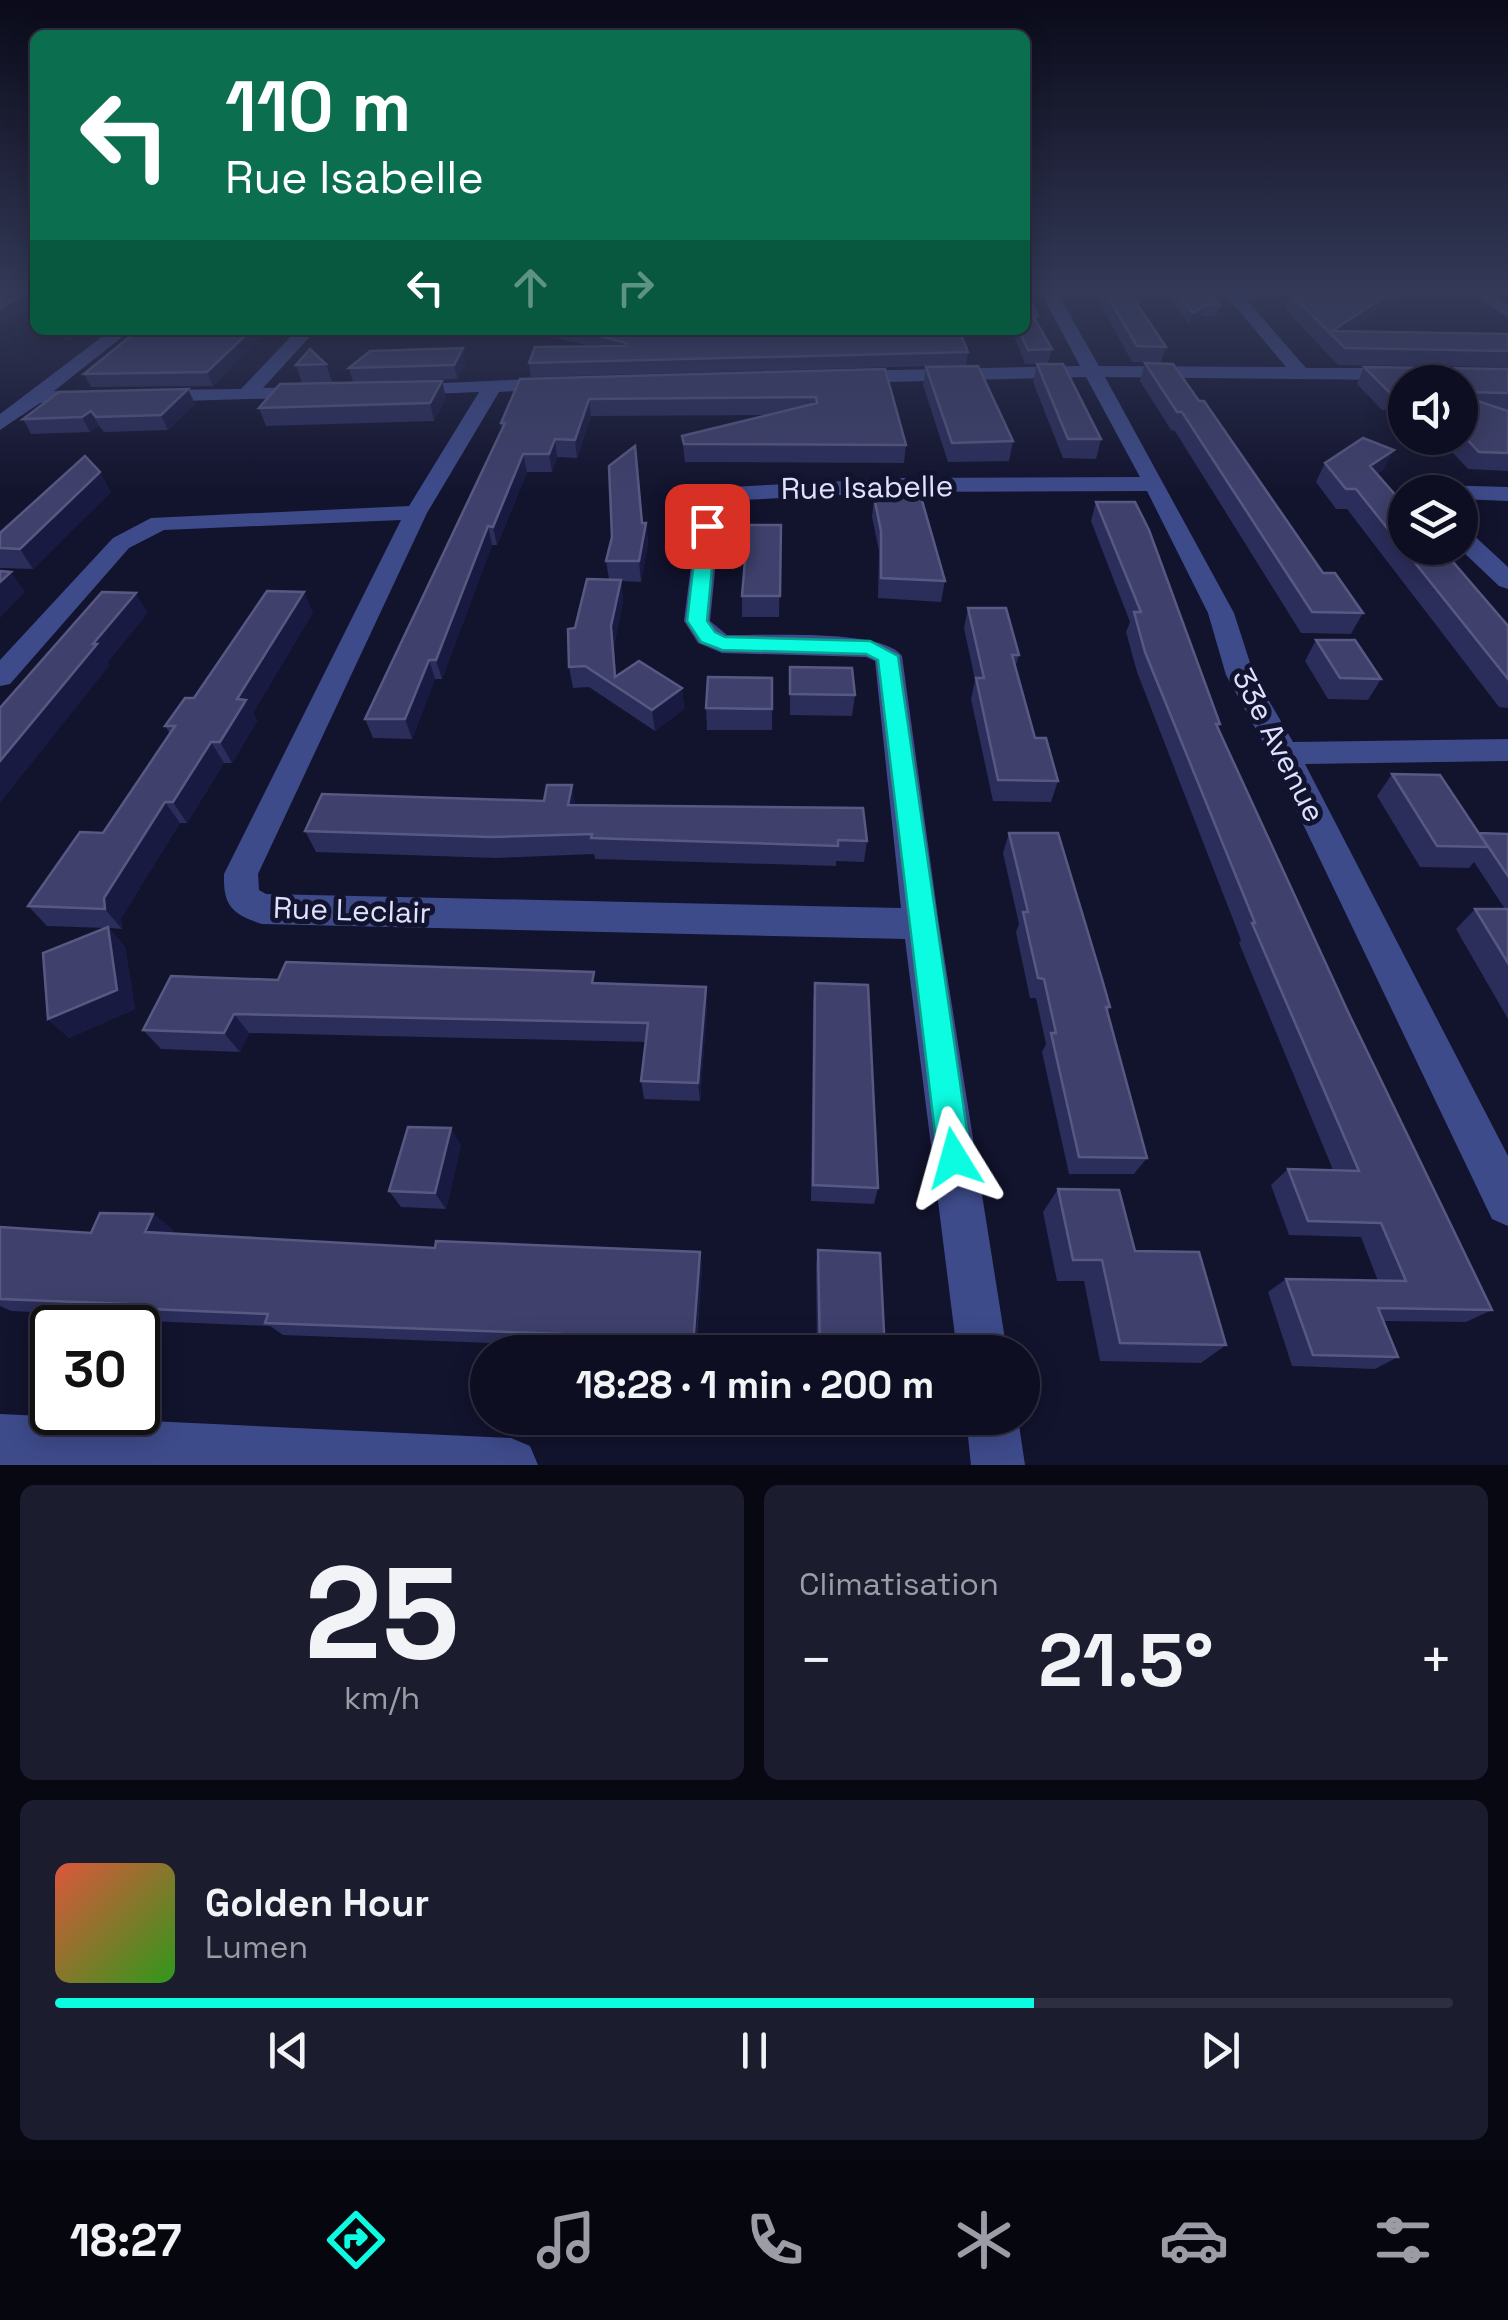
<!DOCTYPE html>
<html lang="fr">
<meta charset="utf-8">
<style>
body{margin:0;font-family:"Space Grotesk",sans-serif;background:#1c1c2f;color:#f1f3f6;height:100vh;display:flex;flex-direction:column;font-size:38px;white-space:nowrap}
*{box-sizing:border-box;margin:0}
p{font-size:32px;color:#9b9ca5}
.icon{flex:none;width:55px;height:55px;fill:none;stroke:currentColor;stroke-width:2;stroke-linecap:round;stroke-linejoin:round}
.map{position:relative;height:1465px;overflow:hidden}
.drawer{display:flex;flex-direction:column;gap:20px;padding:20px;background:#080813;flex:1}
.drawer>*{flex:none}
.guide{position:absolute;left:30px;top:30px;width:1000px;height:305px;border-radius:15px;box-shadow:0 5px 25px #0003,0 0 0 2px #2e2e40;background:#0b6e4f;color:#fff;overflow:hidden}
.tools{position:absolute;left:1388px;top:365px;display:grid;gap:20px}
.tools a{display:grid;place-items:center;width:90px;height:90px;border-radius:50%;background:#0e0e22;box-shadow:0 5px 25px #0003,0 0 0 2px #2e2e40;font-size:50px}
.speed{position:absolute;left:30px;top:1305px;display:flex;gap:20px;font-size:50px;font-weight:700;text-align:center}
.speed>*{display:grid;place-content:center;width:130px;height:130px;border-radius:50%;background:#0e0e22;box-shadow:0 5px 25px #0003,0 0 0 2px #2e2e40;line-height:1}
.speed .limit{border:5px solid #111;border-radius:15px;background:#fff;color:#111}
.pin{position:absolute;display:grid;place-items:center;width:85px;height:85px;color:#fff;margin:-42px;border-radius:20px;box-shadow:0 5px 15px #0006}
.me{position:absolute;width:110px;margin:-55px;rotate:352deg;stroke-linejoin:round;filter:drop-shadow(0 0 8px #0008)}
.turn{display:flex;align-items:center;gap:35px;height:210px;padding:0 30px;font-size:45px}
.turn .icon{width:130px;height:130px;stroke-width:2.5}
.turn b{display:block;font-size:70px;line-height:85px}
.lanes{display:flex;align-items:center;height:95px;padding:0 30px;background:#0003;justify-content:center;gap:50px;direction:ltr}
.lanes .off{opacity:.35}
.big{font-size:75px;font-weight:600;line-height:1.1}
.drawer .card{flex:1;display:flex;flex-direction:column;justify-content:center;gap:15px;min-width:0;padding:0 35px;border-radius:15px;background:#1c1c2f}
.drawer .dial{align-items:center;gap:0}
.dial b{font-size:130px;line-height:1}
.song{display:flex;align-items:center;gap:30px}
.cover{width:120px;height:120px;border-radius:15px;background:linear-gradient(135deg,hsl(10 70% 55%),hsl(110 70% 35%))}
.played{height:10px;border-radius:5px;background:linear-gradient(90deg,#0cfce1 70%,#2e2e40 70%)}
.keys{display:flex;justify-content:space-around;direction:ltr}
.heat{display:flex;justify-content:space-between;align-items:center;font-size:55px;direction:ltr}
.drawer .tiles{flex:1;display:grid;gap:20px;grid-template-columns:1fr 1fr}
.card:last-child{grid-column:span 2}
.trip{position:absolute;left:470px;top:1335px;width:570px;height:100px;border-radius:50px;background:#0e0e22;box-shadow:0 5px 25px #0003,0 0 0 2px #2e2e40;font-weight:600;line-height:100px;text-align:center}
.dock{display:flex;height:160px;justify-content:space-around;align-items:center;background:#06060e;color:#9b9ca5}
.dock .icon{width:70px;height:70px}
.dock .on{color:#0cfce1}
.dock b{font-size:45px;color:#f1f3f6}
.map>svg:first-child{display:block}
</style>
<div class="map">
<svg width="1508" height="1465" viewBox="0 0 1508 1465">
<rect width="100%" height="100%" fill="#12132d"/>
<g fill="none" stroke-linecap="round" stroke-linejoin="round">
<!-- minor -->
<path fill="#3e4b8b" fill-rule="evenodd" d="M 1039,289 L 1055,289 L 1099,366 L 1286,367 L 1221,289 L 1281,289 L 1279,292 L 1245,298 L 1306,368 L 1400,368 L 1409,374 L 1400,380 L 1105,377 L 1234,613 L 1254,675 L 1293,742 L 1508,739 L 1508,761 L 1305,764 L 1508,1156 L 1508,1226 L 1492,1219 L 1269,753 L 1226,675 L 1208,613 L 1147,491 L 903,492 L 722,501 L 710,621 L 727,635 C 762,636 883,628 902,656 L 939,924 L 1007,1352 L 957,1352 L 905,939 L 262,924 C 232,914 223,906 224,874 L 401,520 L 164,530 L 129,548 L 10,684 L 0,686 L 0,660 L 113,538 L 151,518 L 409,506 L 479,392 L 406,395 L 397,389 L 399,385 L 555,378 L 564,384 L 562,388 L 499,392 L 427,513 L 258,874 L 259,890 L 266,894 L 901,908 L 875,661 L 866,657 L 722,653 L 698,643 L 684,621 L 700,495 L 711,488 L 903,478 L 1140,477 L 1086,377 L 846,383 L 837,377 L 846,371 L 1080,366 Z
M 1467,289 L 1485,289 L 1508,305 L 1508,318 Z
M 111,330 L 131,330 L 54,391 L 97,393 L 97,401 L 40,403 L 0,430 L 0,414 Z
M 297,330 L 316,330 L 263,388 L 310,387 L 317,389 L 317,397 L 151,402 L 141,396 L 151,390 L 241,389 Z
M 1438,485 L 1508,487 L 1508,501 L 1460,499 L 1460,492 L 1427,492 Z
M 1460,528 L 1468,530 L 1508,567 L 1508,589 L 1499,586 L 1459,548 Z
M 0,1414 L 511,1438 L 530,1446 L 538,1465 L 0,1465 Z
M 966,1418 L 1018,1418 L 1025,1465 L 971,1465 Z"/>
</g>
<!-- wall -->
<path fill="#2b2d5a" d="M 1025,289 L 1038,316 L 1037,323 L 1052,349 L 1048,363 L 1025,364 L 1014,336 L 1015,330 L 1025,330 Z
M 1099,289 L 1127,289 L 1166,347 L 1161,362 L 1132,362 L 1097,298 Z
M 1163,289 L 1207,289 L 1220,305 L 1216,316 L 1202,316 L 1189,324 Z
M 1317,289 L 1411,289 L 1348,331 L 1508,334 L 1508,367 L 1338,365 L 1285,309 L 1291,294 L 1324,295 Z
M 138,330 L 268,330 L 213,386 L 91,387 L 84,374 Z
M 527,330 L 959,330 L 968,352 L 966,365 L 531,377 L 529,363 L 590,346 Z
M 466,362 L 457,379 L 353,382 L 349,368 Z
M 1145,363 L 1199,401 L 1323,573 L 1363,613 L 1351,634 L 1301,633 L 1175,431 L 1171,430 L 1140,381 Z
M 326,364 L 332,382 L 302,383 L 296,365 Z
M 1037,364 L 1101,439 L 1096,459 L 1063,458 L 1033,382 Z
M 926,367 L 1013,441 L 1009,461 L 948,462 L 923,385 Z
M 1364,367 L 1508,369 L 1508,410 L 1505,410 L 1508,411 L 1508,471 L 1468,469 L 1439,438 L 1460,438 L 1460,382 L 1405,382 L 1405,410 L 1382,410 L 1357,384 Z
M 885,369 L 906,445 L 904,463 L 685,462 L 682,436 L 768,415 L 591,416 L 577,458 L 557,457 L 552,472 L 527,472 L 497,545 L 492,545 L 442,679 L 435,679 L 412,739 L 373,738 L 365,719 L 502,429 L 501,423 L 520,379 Z
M 188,389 L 195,404 L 168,430 L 104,432 L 99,426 L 90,432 L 31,434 L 23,419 Z
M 446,398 L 434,421 L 266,426 L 259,408 Z
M 1325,463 L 1384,469 L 1377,474 L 1508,626 L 1508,708 L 1499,707 L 1347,509 L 1336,509 L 1316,482 Z
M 111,492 L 33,569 L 0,568 L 0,533 Z
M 874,497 L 945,581 L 941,602 L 878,598 L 879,551 L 872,517 Z
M 1096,502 L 1220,724 L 1218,728 L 1349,1014 L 1492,1310 L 1466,1322 L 1384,1321 L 1398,1357 L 1375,1369 L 1292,1366 L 1268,1292 L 1286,1279 L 1378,1281 L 1361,1237 L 1289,1235 L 1271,1185 L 1288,1169 L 1333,1170 L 1239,943 L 1241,940 L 1137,672 L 1126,632 L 1130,622 L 1091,521 Z
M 642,523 L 646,523 L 648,543 L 641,582 L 621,581 L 623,600 L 614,646 L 616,676 L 682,688 L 684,709 L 655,731 L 589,687 L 573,688 L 569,667 L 575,628 L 609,579 L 606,561 Z
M 781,525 L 779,617 L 742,617 L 742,596 Z
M 968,608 L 1019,655 L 1015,668 L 1035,738 L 1058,781 L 1051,802 L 993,801 L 971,699 L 975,680 L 964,628 Z
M 313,612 L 253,713 L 257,721 L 232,763 L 224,763 L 187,823 L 180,823 L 121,918 L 122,929 L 109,928 L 125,947 L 135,1009 L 69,1038 L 48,1019 L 105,928 L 47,926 L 28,906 L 103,833 L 170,734 L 165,726 L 194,698 Z
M 1316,640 L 1381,679 L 1368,700 L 1328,699 L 1305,661 Z
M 790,667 L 855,695 L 852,716 L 790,715 Z
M 772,678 L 772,730 L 707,730 L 706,708 Z
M 1392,774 L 1479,833 L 1508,834 L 1508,1019 L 1456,929 L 1475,909 L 1505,909 L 1474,862 L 1469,868 L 1420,867 L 1377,796 Z
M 576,805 L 867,841 L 864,862 L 836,861 L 836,866 L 595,859 L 594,854 L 496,858 L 316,852 L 305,831 Z
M 1009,833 L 1110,1007 L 1107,1013 L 1147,1158 L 1134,1174 L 1069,1174 L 1042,1052 L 1046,1044 L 1036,998 L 1030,998 L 1016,932 L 1019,924 L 1003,853 Z
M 278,980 L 597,984 L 707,1007 L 700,1101 L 644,1099 L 641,1081 L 646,1042 L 249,1033 L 240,1052 L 161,1049 L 143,1030 Z
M 815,983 L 878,1188 L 874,1204 L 811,1201 L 813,1003 Z
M 461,1145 L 446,1209 L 401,1207 L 389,1191 Z
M 1058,1189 L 1135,1251 L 1226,1345 L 1201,1363 L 1100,1361 L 1084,1281 L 1057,1281 L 1043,1212 Z
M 153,1214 L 173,1230 L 172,1233 L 435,1248 L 700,1252 L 702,1267 L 696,1352 L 569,1352 L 565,1346 L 283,1335 L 270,1326 L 148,1321 L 141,1317 L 11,1311 L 0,1306 L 0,1227 L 91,1233 Z
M 818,1250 L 885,1352 L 817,1352 L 816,1265 Z"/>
<!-- shaded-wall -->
<path fill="#191a41" d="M 32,289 L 35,295 L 35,305 L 0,326 L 0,308 Z
M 1396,289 L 1411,289 L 1336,339 L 1332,331 Z
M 1205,305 L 1202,316 L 1189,324 L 1193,313 Z
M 59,330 L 84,330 L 66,343 Z
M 251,330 L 268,330 L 213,386 L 207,372 Z
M 463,348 L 466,362 L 457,379 L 454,365 Z
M 442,381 L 446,398 L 434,421 L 430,403 Z
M 188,389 L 195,404 L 168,430 L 161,415 Z
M 589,399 L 591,416 L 577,458 L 575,440 Z
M 91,411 L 99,426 L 90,432 L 82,417 Z
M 555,439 L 557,457 L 552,472 L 549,454 Z
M 1394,450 L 1384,469 L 1360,485 L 1370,466 Z
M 523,454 L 527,472 L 497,545 L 493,527 Z
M 100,472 L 111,492 L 33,569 L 20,549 Z
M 646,523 L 648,543 L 641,582 L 639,561 Z
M 488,526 L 492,545 L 442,679 L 436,660 Z
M 11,572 L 25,592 L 0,618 L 0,582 Z
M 621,580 L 623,600 L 614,646 L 617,686 L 611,626 Z
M 304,592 L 313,612 L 253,713 L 257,721 L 232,763 L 220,742 L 237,699 Z
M 136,593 L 148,613 L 108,662 L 110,665 L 0,803 L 0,761 Z
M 429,660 L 435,679 L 412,739 L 405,719 Z
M 682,688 L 684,709 L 655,731 L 652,710 Z
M 211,742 L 224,763 L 187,823 L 173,802 Z
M 572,785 L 576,806 L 568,805 Z
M 165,802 L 180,823 L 121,918 L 122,929 L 105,909 L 104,898 Z
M 108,927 L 125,947 L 135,1009 L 69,1038 L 48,1019 Z
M 706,987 L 707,1007 L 700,1101 L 698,1083 Z
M 234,1014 L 249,1033 L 240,1052 L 224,1033 Z
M 451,1128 L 461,1145 L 446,1209 L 435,1193 Z
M 153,1214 L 173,1230 L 165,1247 L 145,1232 Z
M 700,1252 L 702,1267 L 695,1352 L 693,1346 Z"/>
<!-- building -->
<path fill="#3f406c" stroke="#585983" stroke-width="2.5" d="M 0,289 L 35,289 L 35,294 L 32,289 L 0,308 Z
M 1025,289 L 1038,316 L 1033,316 L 1052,349 L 1028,350 L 1019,330 L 1025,330 L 1025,319 L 1030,316 L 1025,316 Z
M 1103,289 L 1127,289 L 1166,347 L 1137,346 Z
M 1174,289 L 1207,289 L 1220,305 L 1205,305 L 1193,313 Z
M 1339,289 L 1396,289 L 1332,331 L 1508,334 L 1508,351 L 1345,348 L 1291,294 L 1347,296 Z
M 138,330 L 251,330 L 207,372 L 84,374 Z
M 577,330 L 959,330 L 968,352 L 529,363 L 535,347 L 626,346 L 627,343 Z
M 463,348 L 454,365 L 349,368 L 370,351 Z
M 310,349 L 326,364 L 296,365 Z
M 1145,363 L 1173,364 L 1199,401 L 1204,401 L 1323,573 L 1335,573 L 1363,613 L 1312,612 L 1182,412 L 1177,412 Z
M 1037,364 L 1063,364 L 1101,439 L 1068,439 Z
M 978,366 L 1013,441 L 952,443 L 926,367 Z
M 1364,367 L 1508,369 L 1508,393 L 1460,392 L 1460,382 L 1405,382 L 1405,394 L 1390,393 Z
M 885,369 L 906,445 L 684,444 L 682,436 L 817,403 L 816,397 L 589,399 L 575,440 L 555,439 L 549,454 L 523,454 L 493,527 L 488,526 L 436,660 L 429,660 L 405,719 L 365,719 L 505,423 L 501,423 L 520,379 Z
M 442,381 L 430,403 L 259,408 L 280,384 Z
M 188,389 L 161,415 L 96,417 L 91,411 L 82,417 L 23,419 L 59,392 Z
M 1460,395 L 1508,411 L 1508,453 L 1479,452 L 1460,432 Z
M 1363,438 L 1394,450 L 1370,466 L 1405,506 L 1405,548 L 1441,548 L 1508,626 L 1508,679 L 1356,489 L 1346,489 L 1325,463 Z
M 635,446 L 642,523 L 646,523 L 639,561 L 606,561 L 612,537 L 609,466 Z
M 85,456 L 100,472 L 20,549 L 0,548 L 0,533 Z
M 874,497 L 921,497 L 945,581 L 881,578 L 881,531 Z
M 1096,502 L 1135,502 L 1149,530 L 1220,724 L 1216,724 L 1349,1014 L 1492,1310 L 1378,1308 L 1398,1357 L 1313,1355 L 1286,1279 L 1406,1281 L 1381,1223 L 1308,1221 L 1288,1169 L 1359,1171 L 1252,923 L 1255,923 L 1145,652 L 1134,612 L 1141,612 Z
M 748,525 L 781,525 L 780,596 L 742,596 Z
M 0,571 L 11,572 L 0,582 Z
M 587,579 L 621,580 L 611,626 L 615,677 L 639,661 L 682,688 L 652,710 L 585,666 L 569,667 L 568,629 L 575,628 Z
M 267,591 L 304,592 L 237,699 L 246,700 L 220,742 L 211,742 L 173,802 L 165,802 L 104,898 L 105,909 L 28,906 L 80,832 L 103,833 L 175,726 L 165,726 L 185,698 L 194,698 Z
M 102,592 L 136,593 L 93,644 L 97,644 L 0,761 L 0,708 Z
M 968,608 L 1006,608 L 1019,655 L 1012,655 L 1035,738 L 1046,738 L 1058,781 L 998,780 L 976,678 L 984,678 Z
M 1316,640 L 1355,640 L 1381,679 L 1340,678 Z
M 790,667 L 852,668 L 855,695 L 790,694 Z
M 708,677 L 772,678 L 772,709 L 706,708 Z
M 1392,774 L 1440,775 L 1488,847 L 1437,846 Z
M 547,785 L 572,785 L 568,805 L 863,808 L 867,841 L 838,840 L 838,846 L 591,838 L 592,834 L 490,837 L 305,831 L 322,794 L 544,801 Z
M 1009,833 L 1058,833 L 1102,979 L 1110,1007 L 1106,1007 L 1147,1158 L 1079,1157 L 1051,1033 L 1056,1033 L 1044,979 L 1038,978 L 1023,912 L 1028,912 Z
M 1479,833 L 1508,834 L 1508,876 Z
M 1475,909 L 1508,909 L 1508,963 Z
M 108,927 L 117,990 L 48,1019 L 43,953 Z
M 286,962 L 594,972 L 592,983 L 706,987 L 698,1083 L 641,1081 L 648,1023 L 234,1014 L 224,1033 L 143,1030 L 171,976 L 278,980 Z
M 815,983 L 868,985 L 878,1188 L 813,1185 Z
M 408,1127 L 451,1128 L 435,1193 L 389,1191 Z
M 1058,1189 L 1119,1190 L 1135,1251 L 1199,1252 L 1226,1345 L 1120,1343 L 1102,1260 L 1073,1260 Z
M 100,1213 L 153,1214 L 145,1232 L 435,1248 L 436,1241 L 700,1252 L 693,1346 L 562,1340 L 562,1334 L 265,1323 L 268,1314 L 126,1308 L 127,1304 L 0,1299 L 0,1227 L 91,1233 Z
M 818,1250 L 880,1253 L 885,1352 L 820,1352 Z"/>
<!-- sky -->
<linearGradient id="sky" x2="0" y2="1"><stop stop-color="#0a0a19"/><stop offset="0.59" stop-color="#333957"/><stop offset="1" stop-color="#333957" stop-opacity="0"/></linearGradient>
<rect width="1508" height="494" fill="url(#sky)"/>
<!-- route -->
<path fill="#0cfce1" stroke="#08a492" stroke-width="2.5" d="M 707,521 L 716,526 L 707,621 L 715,632 L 725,637 L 870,641 L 898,656 L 971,1158 L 966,1169 L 954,1174 L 943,1169 L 938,1158 L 878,660 L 866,654 L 722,650 L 701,642 L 687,621 L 698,526 Z"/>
<g text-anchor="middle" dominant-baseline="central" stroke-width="10" stroke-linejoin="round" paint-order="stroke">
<!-- street labels -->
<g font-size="30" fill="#dee1ff" stroke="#12132d">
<text transform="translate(867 487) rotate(-1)">Rue Isabelle</text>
<text transform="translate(1279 745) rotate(63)">33e Avenue</text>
<text transform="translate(352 910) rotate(2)">Rue Leclair</text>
</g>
</g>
</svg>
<div class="tools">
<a><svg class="icon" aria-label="sound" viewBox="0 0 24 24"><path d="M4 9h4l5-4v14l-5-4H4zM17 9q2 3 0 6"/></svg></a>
<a><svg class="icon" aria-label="layers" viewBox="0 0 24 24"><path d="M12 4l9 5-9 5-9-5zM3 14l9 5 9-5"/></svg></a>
</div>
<div class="speed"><div class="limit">30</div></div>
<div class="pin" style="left:707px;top:526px;background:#d93025"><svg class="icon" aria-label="arrive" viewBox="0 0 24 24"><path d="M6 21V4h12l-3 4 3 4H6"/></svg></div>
<svg class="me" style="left:954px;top:1158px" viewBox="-20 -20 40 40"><path d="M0-17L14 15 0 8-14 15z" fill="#0cfce1" stroke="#fff" stroke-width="4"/></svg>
<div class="trip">18:28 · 1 min · 200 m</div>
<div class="guide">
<div class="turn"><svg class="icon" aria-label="left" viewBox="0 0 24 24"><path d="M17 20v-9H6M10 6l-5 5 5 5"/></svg><div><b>110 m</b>Rue Isabelle</div></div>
<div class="lanes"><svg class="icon" aria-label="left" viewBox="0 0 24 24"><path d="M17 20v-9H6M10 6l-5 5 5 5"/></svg><svg class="icon off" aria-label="ahead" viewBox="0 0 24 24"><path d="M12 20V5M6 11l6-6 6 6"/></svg><svg class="icon off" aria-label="right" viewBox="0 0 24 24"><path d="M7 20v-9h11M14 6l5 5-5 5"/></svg></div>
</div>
</div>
<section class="drawer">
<div class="tiles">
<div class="card dial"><b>25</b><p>km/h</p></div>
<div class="card"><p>Climatisation</p>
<div class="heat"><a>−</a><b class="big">21.5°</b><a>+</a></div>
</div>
<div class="card">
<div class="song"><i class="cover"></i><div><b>Golden Hour</b><p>Lumen</p></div></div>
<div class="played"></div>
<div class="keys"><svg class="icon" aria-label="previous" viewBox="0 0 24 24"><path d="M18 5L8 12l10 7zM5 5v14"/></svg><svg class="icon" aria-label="pause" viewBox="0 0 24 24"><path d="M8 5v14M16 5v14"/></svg><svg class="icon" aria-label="next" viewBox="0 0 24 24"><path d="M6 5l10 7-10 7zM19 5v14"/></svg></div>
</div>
</div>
</section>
<nav class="dock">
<b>18:27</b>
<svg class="icon on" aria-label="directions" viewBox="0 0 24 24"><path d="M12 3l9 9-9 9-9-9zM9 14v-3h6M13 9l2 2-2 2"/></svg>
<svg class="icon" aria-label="music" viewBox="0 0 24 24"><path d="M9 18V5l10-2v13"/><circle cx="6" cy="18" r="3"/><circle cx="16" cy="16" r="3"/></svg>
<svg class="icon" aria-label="phone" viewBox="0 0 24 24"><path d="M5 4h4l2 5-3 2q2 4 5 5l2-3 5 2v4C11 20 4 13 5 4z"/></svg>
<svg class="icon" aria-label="climate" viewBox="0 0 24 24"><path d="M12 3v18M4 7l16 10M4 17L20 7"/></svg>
<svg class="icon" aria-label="car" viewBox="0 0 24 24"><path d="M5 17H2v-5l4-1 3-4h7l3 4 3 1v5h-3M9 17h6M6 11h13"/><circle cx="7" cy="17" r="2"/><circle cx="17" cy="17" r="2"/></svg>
<svg class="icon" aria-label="filters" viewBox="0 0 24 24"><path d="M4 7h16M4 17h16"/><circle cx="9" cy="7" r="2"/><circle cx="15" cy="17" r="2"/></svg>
</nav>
